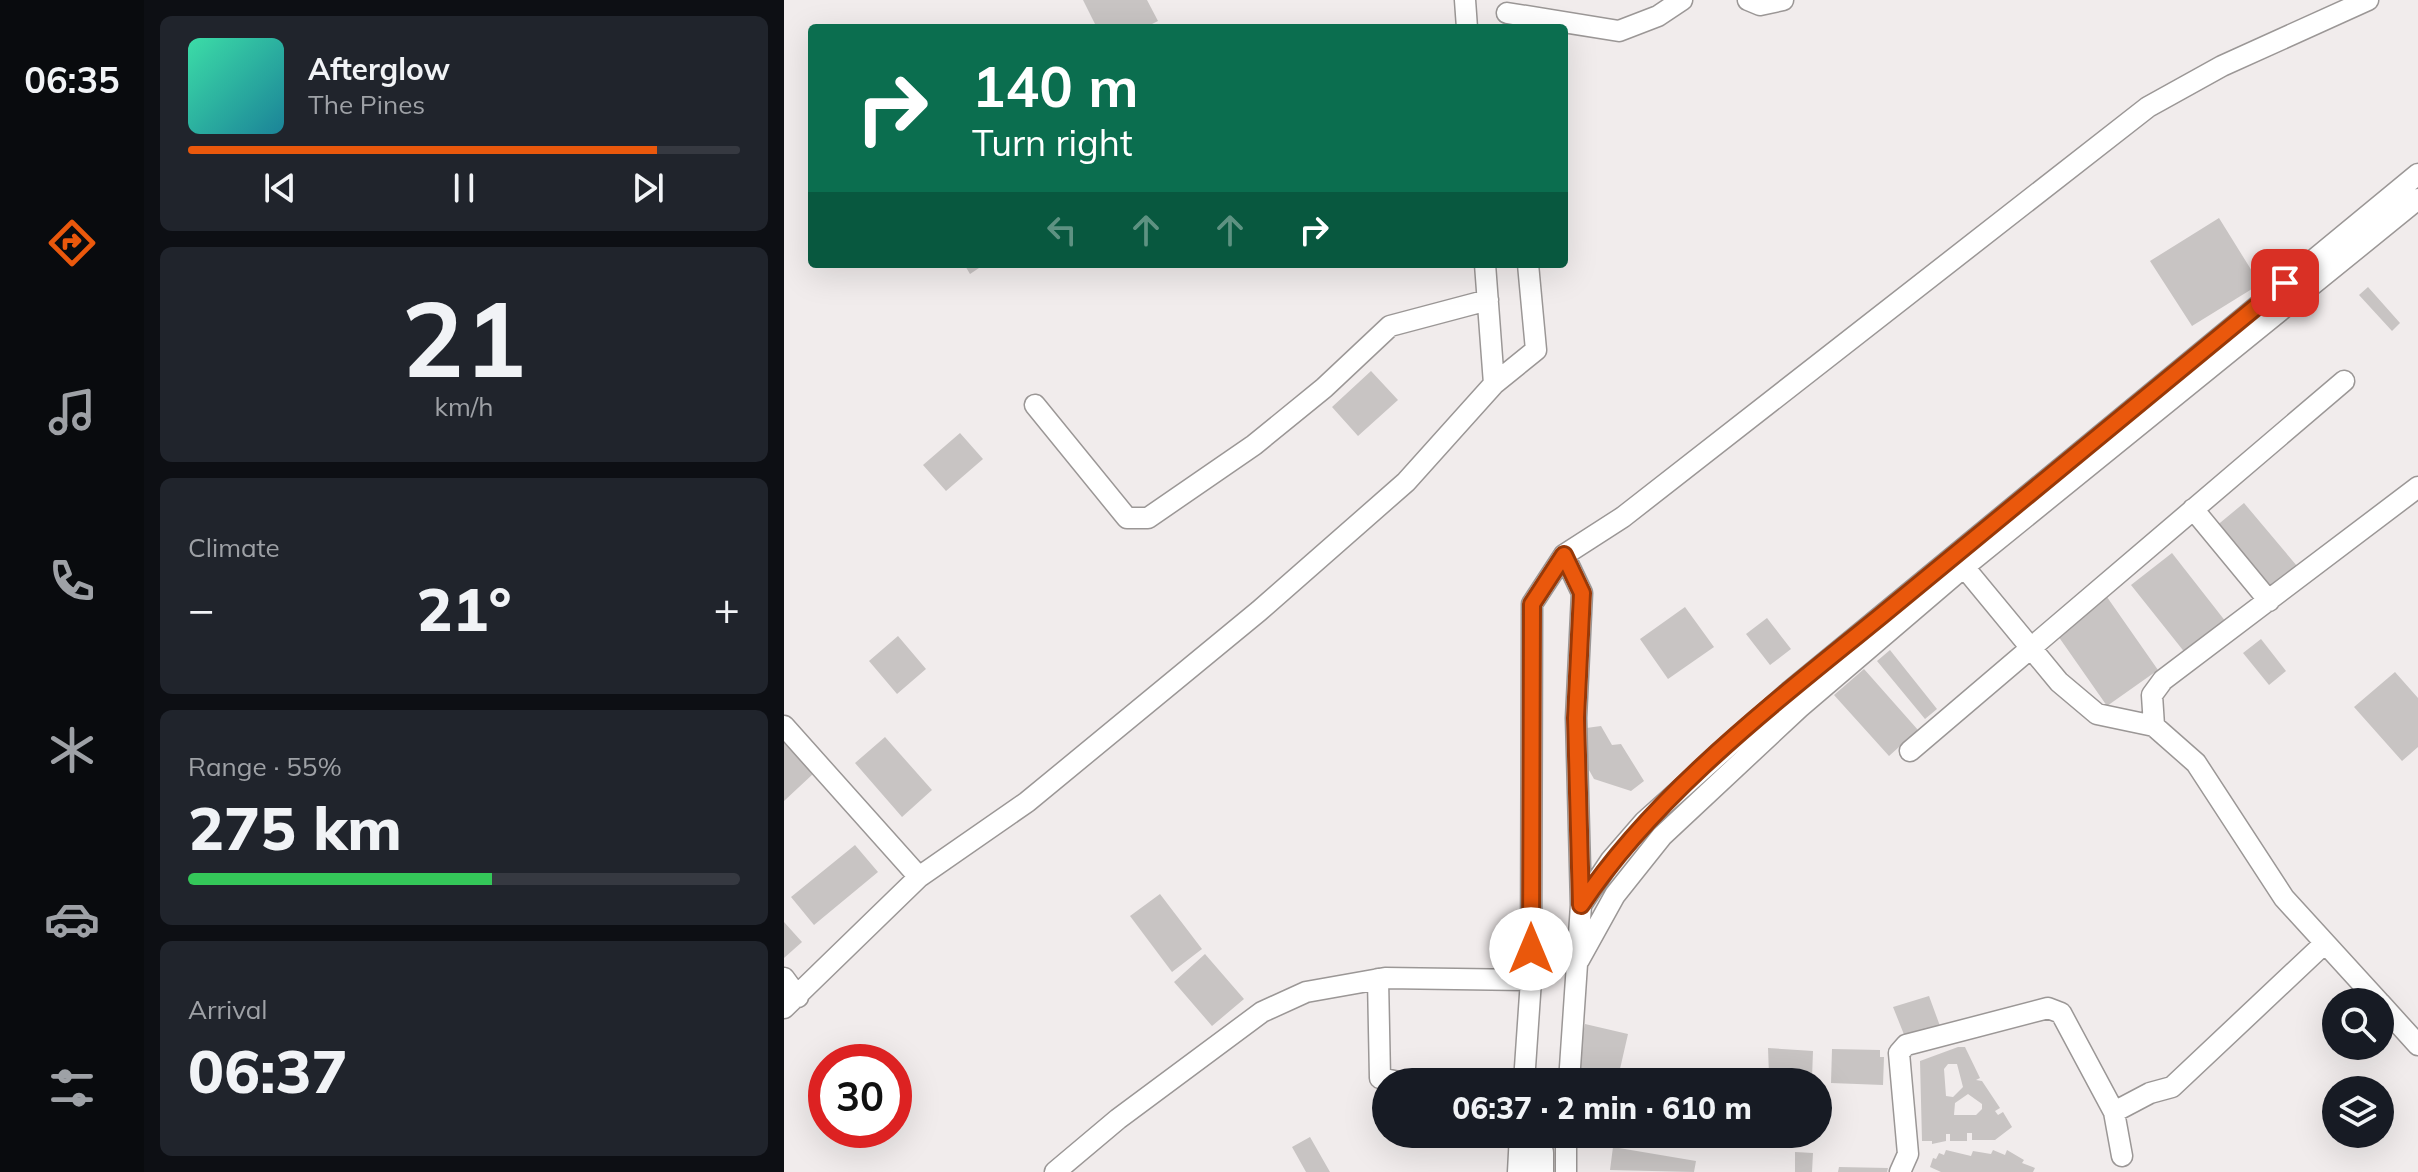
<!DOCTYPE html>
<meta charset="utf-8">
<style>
body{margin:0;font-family:Mulish,sans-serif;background:#20242c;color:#f1f3f6;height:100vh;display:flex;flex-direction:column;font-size:30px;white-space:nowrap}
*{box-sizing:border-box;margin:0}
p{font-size:26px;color:#9ea1a6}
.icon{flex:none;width:44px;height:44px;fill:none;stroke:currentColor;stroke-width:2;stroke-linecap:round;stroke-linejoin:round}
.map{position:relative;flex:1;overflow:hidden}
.sheet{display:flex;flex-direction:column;gap:16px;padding:16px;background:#0d0f14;width:640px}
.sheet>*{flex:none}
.guide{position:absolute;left:24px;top:24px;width:760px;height:244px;border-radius:8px;box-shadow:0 8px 32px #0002;background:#0b6e4f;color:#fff;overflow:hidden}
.tools{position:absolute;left:1538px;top:988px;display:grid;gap:16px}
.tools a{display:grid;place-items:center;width:72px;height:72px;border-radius:50%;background:#171b24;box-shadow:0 8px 32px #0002;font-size:40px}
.speed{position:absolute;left:24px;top:1044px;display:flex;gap:16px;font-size:40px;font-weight:700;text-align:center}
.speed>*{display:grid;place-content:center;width:104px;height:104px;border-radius:50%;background:#171b24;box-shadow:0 8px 32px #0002;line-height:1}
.speed .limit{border:12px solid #d22;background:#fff;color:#111}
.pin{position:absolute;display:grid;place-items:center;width:68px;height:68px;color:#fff;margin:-34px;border-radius:16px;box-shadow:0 4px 12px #0006}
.me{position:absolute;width:88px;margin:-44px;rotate:0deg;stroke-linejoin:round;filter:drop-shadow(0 0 6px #0008)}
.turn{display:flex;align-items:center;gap:28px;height:168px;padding:0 32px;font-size:36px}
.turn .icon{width:104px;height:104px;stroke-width:2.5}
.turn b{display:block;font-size:56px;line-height:68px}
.lanes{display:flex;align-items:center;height:76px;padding:0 32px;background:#0003;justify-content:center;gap:40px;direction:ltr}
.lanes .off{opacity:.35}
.big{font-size:60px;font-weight:800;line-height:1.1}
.sheet .widget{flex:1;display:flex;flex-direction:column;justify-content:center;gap:12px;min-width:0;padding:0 28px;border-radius:12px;background:#20242c}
.sheet .dial{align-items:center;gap:0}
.dial b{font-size:104px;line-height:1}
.song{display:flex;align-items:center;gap:24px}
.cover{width:96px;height:96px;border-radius:12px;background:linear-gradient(135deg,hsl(160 70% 55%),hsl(190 70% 35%))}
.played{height:8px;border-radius:4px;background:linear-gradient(90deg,#ea580c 85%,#363941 85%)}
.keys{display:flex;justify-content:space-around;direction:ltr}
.heat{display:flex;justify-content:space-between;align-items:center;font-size:44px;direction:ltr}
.charge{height:12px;border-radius:6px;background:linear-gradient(90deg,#34c759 55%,#363941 0)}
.trip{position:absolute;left:588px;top:1068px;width:460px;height:80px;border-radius:40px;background:#171b24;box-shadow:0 8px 32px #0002;font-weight:800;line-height:80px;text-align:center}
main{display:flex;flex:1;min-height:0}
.dock{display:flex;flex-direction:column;width:144px;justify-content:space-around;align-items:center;background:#090b0e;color:#9ea1a6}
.dock .icon{width:56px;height:56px}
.dock .selected{color:#ea580c}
.dock b{font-size:36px;color:#f1f3f6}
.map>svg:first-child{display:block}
</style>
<main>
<nav class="dock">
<b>06:35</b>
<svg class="icon selected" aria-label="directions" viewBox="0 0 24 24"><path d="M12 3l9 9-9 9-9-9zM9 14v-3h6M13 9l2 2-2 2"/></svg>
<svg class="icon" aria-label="music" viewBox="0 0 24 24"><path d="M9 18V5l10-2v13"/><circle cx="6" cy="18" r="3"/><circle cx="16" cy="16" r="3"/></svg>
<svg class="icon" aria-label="phone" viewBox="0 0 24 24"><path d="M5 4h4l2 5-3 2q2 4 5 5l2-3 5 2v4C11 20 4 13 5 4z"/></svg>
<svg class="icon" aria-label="climate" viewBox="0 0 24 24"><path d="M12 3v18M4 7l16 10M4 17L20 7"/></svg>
<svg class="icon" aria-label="car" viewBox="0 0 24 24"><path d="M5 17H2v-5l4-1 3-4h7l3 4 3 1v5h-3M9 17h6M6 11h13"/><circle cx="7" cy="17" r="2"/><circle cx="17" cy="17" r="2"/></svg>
<svg class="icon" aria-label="filters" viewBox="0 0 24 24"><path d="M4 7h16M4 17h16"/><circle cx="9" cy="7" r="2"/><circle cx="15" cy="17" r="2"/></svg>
</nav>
<section class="sheet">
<div class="widget">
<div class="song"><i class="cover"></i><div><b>Afterglow</b><p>The Pines</p></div></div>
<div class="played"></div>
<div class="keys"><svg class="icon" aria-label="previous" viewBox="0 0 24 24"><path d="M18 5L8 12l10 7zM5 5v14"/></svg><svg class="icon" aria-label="pause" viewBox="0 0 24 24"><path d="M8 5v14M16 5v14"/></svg><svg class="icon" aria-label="next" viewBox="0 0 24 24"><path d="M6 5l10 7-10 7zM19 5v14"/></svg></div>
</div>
<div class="widget dial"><b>21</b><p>km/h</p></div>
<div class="widget"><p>Climate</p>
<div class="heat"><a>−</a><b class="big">21°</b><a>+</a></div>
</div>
<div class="widget"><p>Range · 55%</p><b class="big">275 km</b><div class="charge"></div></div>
<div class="widget"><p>Arrival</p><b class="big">06:37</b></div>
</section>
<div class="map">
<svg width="1634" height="1172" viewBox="0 0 1634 1172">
<rect width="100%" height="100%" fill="#f1ecec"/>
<!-- building -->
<path fill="#c8c4c3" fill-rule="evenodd" d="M 299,0 L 363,0 L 374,21 L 360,28 L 313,28 Z
M 1435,218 L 1476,284 L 1408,326 L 1366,261 Z
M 180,264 L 201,264 L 186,274 Z
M 1584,287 L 1616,323 L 1608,331 L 1575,295 Z
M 587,371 L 614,400 L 574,436 L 548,407 Z
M 176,433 L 199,459 L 162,491 L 139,465 Z
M 1460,503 L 1513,566 L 1484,590 L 1431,527 Z
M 1388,553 L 1442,622 L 1402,654 L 1347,585 Z
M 1323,597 L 1374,670 L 1323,706 L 1272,633 Z
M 901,607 L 930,647 L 884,679 L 856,639 Z
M 983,618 L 1007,649 L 986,665 L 962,634 Z
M 114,636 L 142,669 L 113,694 L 85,661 Z
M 1477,639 L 1502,671 L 1485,685 L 1459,653 Z
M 1106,650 L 1153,709 L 1141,719 L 1093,661 Z
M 1080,669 L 1134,730 L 1105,756 L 1050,695 Z
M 1611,672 L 1634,698 L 1634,747 L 1618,761 L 1570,707 Z
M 817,726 L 828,745 L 837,744 L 860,781 L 847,791 L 810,779 L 801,763 L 795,729 Z
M 101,737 L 148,790 L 118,817 L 71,763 Z
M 0,743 L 29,774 L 0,801 Z
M 71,845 L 94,872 L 30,925 L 7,897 Z
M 376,894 L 418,949 L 388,972 L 346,916 Z
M 0,922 L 18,942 L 0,958 Z
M 421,954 L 460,999 L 428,1026 L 390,982 Z
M 1145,996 L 1156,1026 L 1121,1037 L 1109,1007 Z
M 801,1024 L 844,1034 L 833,1082 L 803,1082 L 805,1073 L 791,1070 Z
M 1174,1047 L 1181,1047 L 1196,1078 L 1192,1080 L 1198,1081 L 1216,1108 L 1211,1111 L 1214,1115 L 1219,1112 L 1228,1127 L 1211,1140 L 1188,1140 L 1188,1133 L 1183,1133 L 1183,1141 L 1166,1141 L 1166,1134 L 1162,1134 L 1162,1141 L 1148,1144 L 1148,1141 L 1138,1141 L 1136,1061 ZM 1164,1064 L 1173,1064 L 1179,1087 L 1169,1097 L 1162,1096 L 1160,1069 ZM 1184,1094 L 1198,1104 L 1198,1109 L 1192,1115 L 1170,1115 L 1171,1103 Z
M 984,1048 L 1029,1051 L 1028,1078 L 985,1075 Z
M 1048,1049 L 1096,1050 L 1096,1057 L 1100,1057 L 1099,1085 L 1047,1083 Z
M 526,1137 L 546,1172 L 522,1172 L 508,1147 Z
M 829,1147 L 912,1161 L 910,1172 L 826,1170 Z
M 1162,1150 L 1187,1156 L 1189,1151 L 1207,1154 L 1209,1150 L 1221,1155 L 1223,1150 L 1240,1160 L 1238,1163 L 1251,1168 L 1249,1172 L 1157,1172 L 1146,1167 L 1149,1158 L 1152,1159 L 1155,1153 L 1160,1155 Z
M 1011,1152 L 1029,1153 L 1028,1172 L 1011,1172 Z
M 1055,1167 L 1104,1168 L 1103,1172 L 1054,1172 Z"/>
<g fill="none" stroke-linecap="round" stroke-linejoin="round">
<defs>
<path id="street" d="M 681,0 L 683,28
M 964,0 L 976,5 L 999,0
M 723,13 L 835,31 L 874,16 L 898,0
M 701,264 L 710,384
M 251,405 L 343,518 L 364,518 L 470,445 L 540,388 L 606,326 L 704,300
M 1409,509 L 1485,601
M 780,555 L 798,593 L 792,718 L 797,905 L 785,1082
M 1180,567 L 1275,682 L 1313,714 L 1370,726 L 1412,763 L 1500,898 L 1595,1002
M 0,726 L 135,877
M 1370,726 L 1368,695 L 1379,680 L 1634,487
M 1126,751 L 1560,381
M 797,905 L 827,860 L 860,822 L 1005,692 L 1634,174
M 795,960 L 831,895 L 878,836 L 1015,708 L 1180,567 L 1634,199
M 0,978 L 14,997
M 594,979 L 596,1078 L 615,1082
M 1596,1003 L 1634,1045
M 0,1008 L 135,877 L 243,802 L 475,611 L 622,482 L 710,384 L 752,350 L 744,264
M 740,1082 L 747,980 L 748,604 L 780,555 L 839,517 L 1364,107 L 1438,66 L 1584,0
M 1330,1112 L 1338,1156
M 782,1134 L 782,1172
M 271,1172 L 334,1119 L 478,1012 L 522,992 L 601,978 L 747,980
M 734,1172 L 736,1134
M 1116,1172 L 1124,1154 L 1115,1053 L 1122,1045 L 1264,1008 L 1277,1013 L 1330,1112 L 1366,1093 L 1388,1087 L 1541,943"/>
<path id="primary" d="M 752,1153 L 752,1172"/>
</defs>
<!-- street casing -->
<use href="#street" stroke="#9b9796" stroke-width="23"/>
<!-- primary casing -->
<use href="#primary" stroke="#9b9796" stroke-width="37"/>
<!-- street -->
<use href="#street" stroke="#fff" stroke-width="20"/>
<!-- primary -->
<use href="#primary" stroke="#fff" stroke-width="34"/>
</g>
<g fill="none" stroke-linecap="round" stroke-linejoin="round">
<defs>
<path id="route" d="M 747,949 L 748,604 L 780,555 L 798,593 L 792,718 L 797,905 C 871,793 994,700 1098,615 C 1232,504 1367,394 1501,283"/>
</defs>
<!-- route casing -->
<use href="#route" stroke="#983908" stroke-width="20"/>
<!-- route -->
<use href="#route" stroke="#ea580c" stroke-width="14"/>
</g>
</svg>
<div class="tools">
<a><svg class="icon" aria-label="search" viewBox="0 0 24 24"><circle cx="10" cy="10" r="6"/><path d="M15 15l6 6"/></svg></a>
<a><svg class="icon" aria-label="layers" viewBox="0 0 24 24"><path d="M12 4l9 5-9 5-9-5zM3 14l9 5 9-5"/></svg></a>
</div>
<div class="speed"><div class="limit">30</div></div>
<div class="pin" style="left:1501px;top:283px;background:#d93025"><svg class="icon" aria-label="arrive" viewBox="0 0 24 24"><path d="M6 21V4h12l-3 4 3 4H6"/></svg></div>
<svg class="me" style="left:747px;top:949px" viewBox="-20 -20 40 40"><circle r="19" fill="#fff"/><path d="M0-13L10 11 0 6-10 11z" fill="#ea580c"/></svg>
<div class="trip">06:37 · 2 min · 610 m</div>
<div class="guide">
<div class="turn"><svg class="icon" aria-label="right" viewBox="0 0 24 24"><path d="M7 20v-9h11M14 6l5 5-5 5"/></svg><div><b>140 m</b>Turn right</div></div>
<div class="lanes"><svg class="icon off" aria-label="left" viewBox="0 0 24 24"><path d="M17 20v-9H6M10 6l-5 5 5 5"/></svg><svg class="icon off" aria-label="ahead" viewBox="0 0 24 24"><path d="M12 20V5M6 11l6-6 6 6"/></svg><svg class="icon off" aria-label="ahead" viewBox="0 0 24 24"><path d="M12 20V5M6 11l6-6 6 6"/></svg><svg class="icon" aria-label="right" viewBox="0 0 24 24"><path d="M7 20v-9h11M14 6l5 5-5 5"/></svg></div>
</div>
</div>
</main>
